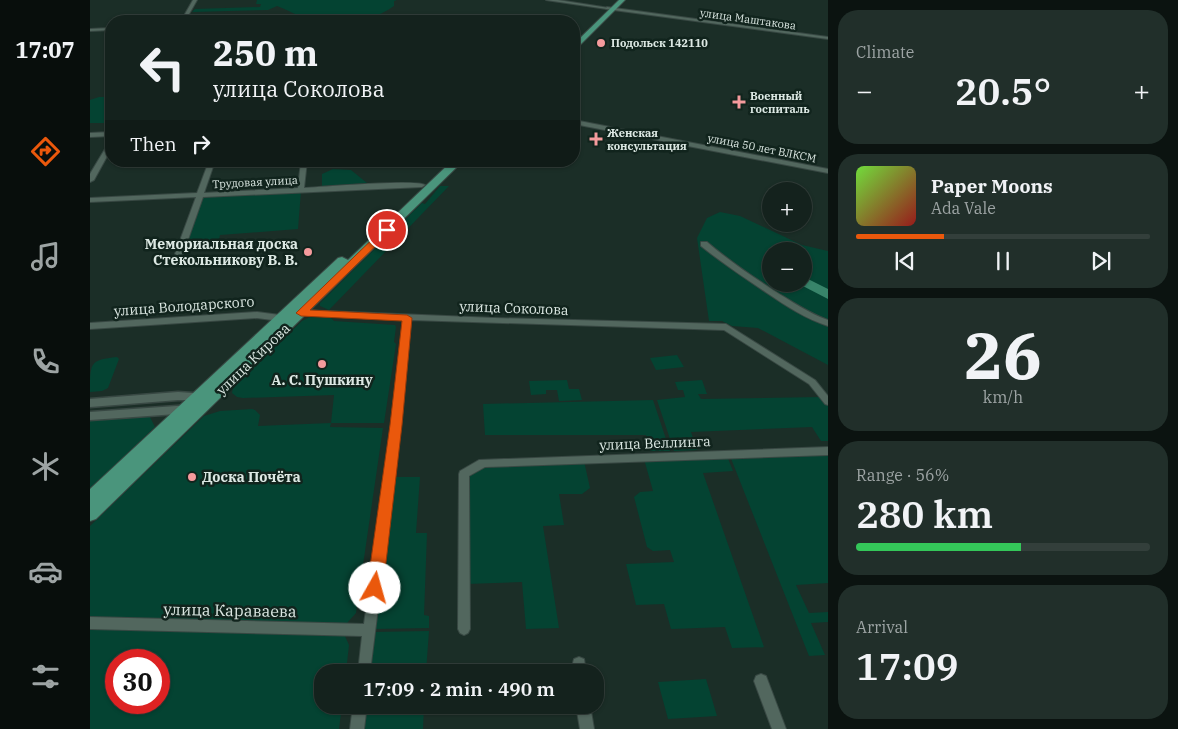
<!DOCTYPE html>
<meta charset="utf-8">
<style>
body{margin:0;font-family:"IBM Plex Serif",serif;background:#212f2a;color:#f1f3f6;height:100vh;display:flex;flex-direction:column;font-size:19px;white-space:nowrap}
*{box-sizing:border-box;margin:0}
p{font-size:16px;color:#9da4a4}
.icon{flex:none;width:28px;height:28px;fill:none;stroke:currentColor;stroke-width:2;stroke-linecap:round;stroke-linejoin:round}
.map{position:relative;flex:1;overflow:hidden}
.drawer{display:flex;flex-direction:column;gap:10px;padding:10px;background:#0b1310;width:350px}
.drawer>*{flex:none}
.top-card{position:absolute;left:15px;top:15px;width:475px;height:152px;border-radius:20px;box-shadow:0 1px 4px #0004,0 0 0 1px #333f3b;background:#14221d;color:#f1f3f6;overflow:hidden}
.buttons{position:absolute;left:672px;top:182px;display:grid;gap:10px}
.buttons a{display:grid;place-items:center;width:50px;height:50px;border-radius:50%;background:#14221d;box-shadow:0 1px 4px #0004,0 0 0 1px #333f3b;font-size:25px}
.speed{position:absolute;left:15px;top:649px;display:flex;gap:10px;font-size:25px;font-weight:700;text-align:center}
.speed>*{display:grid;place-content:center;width:65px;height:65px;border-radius:50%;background:#14221d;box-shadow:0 1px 4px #0004,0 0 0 1px #333f3b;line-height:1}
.speed .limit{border:8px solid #d22;background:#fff;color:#111}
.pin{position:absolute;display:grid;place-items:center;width:42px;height:42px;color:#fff;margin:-21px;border:2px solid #fff;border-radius:50%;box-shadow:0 1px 5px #0007}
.me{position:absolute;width:55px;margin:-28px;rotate:7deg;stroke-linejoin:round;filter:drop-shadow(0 0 4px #0008)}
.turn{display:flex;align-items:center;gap:18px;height:105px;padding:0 25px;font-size:22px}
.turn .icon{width:65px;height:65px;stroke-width:2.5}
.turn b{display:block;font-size:35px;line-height:42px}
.then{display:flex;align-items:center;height:48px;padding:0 25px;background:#0003;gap:10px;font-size:19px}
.big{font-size:38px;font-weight:600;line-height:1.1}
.drawer .card{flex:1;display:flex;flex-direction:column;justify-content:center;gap:8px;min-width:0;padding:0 18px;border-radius:20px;background:#212f2a}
.drawer .dial{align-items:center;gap:0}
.dial b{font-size:65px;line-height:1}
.song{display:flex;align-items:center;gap:15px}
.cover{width:60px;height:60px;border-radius:8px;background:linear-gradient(135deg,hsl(100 70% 55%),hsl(0 70% 35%))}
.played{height:5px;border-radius:2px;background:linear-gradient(90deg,#ea580c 30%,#333f3b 30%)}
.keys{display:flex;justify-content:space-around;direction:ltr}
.heat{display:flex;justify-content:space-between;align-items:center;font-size:28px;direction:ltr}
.charge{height:8px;border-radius:4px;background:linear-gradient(90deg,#34c759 56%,#333f3b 0)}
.trip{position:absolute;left:224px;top:664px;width:290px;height:50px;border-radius:20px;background:#14221d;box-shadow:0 1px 4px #0004,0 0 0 1px #333f3b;font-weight:600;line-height:50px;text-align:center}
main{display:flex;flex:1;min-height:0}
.tab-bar{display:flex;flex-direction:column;width:90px;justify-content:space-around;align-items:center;background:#080e0c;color:#9da4a4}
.tab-bar .icon{width:35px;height:35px}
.tab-bar .selected{color:#ea580c}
.tab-bar b{font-size:22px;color:#f1f3f6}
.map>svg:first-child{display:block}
</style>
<main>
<nav class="tab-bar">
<b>17:07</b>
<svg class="icon selected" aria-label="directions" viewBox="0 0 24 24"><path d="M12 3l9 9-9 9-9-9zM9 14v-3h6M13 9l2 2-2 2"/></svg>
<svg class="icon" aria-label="music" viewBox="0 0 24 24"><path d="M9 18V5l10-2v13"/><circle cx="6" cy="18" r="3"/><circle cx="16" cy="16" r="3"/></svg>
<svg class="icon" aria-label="phone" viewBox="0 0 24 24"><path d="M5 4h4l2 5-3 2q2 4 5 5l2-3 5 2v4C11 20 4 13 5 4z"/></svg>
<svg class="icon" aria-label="climate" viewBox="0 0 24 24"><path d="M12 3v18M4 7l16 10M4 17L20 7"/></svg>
<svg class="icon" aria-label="car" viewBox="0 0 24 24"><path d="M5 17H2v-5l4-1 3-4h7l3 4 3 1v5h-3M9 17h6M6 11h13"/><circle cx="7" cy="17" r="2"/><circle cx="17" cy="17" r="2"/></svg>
<svg class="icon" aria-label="filters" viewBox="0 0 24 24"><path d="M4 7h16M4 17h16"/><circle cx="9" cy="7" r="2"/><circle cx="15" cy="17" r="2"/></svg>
</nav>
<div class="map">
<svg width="738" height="729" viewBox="0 0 738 729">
<rect width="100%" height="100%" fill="#1b2e27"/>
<!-- green -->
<path fill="#044332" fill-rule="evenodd" d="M 167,0 L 307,0 L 304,1 L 304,6 C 284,21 252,24 228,21 C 215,20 200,11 187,6 L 178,10 L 102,12 L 105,9 L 170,7 L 171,4 L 166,4 Z
M 9,97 L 21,97 L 21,123 L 0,123 L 0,100 Z
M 150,161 L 195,161 L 194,166 L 148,168 Z
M 243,169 L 261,170 L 277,183 L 232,186 L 232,174 Z
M 350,186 L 359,186 L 239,310 L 230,306 L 230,303 L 332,203 L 335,204 Z
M 211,191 L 208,229 L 130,235 L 127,249 L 100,251 L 95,249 L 113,197 Z
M 630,212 L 650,216 L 712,245 L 738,251 L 738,365 L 668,328 L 642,326 L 632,321 L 619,321 L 607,238 L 617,218 ZM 681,251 L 714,251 L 714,284 L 681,284 Z
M 220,317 L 241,318 L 244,321 L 305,325 L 306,327 L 304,342 L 306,344 L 294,423 L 241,423 L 240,427 L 293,428 L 266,613 L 257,623 L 0,618 L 0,526 L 114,416 L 130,411 L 162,409 L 165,410 L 170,415 L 168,426 L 241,423 L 244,395 L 153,398 L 147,397 L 142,393 L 143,388 L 212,321 Z
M 587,355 L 594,367 L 566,370 L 560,358 Z
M 27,357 L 29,359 L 18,388 L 12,391 L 0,392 C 0,362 0,360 27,357 Z
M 477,380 L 479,389 L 489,389 L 492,400 L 469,401 L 467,390 L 456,390 L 456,394 L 441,395 L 439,381 Z
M 612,380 L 617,394 L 608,394 L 611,399 L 732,397 L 738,404 L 738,441 L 731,441 L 722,427 L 601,432 L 607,450 L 584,451 L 567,400 L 595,397 L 593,390 L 588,390 L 585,382 Z
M 563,400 L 580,451 L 560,451 L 556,435 L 395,435 L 393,404 Z
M 59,415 L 65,427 L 0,489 L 0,420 Z
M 738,452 L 738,583 L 706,585 L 719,613 L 738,612 L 738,622 L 721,623 L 735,655 L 719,656 L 640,456 Z
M 637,456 L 643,471 L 613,473 L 674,647 L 642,648 L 635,627 L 581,629 L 574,604 L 546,605 L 536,564 L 584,562 L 580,550 L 563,551 L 557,547 L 544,497 L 550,492 L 563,491 L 554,459 Z
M 494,461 L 500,488 L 492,494 L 469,494 L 474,525 L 453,526 L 469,628 L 436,629 L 432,582 L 376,584 L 377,475 L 394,464 Z
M 302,477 L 330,477 L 326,533 L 337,533 L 334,615 L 339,616 L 339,628 L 282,629 Z
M 0,629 L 254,634 L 259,645 L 256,672 L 232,672 L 232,705 L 252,705 L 249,729 L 0,729 ZM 26,660 L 69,660 L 69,702 L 26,702 Z
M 339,631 L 336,672 L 278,672 L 283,632 Z
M 616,679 L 627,716 L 578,719 L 568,682 Z
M 274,705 L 334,705 L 333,729 L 271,729 Z"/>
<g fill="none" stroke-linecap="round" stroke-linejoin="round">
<!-- river -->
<path fill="#38846a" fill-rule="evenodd" d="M 714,277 L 738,289 L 738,299 L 709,284 L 714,284 Z"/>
<defs>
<path id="minor" d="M 517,7 L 738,37 L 738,39 L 516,9 Z
M 484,120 L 738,169 L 738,173 L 484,124 Z
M 21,132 L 21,136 L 0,137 L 0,133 Z
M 119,161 L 125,161 L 114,193 L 208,188 L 211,161 L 217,161 L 214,188 C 232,187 326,179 335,185 L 332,187 L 113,197 L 93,254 L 89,256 L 85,254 L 106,197 L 0,202 L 0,198 L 107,193 Z
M 611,242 L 617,242 C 638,260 660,275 683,290 C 701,301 718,313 738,320 L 738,326 C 716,319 696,306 677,293 C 655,278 632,263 611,246 Z
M 211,310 L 405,318 L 636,324 L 725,380 L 738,396 L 738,405 L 735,404 L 719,384 L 634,330 L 321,320 L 311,425 L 280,672 L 268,672 L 272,636 L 0,629 L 0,617 L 274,624 L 301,425 L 313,320 L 208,315 L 207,313 L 208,311 Z
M 167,312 L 190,315 L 194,318 L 190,321 L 167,318 L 0,329 L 0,323 Z
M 738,447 L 738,455 L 395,467 L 379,476 L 380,629 L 378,633 L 374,635 L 370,633 L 368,629 L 369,474 L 370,471 L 389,460 Z
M 489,657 L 494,659 L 496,672 L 484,672 L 483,663 L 484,659 Z
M 671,674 L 676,676 L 696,729 L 682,729 L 664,681 L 666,676 Z
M 263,705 L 277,705 L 274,729 L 260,729 Z
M 486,705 L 500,705 L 504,729 L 490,729 Z"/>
<path id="tertiary" d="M 103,0 L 107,0 L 95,21 L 91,21 Z
M 456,0 L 468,0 L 519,8 L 517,9 Z
M 21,28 L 21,30 L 0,31 L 0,29 Z
M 21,142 L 21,149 L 4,180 L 0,182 L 0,174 L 18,144 Z"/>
<path id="secondary" d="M 88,392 L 117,394 L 119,397 L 117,400 L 88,400 L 0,407 L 0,399 Z
M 101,405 L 105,406 L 107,409 L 105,412 L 101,413 L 0,420 L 0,412 Z"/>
<path id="primary" d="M 529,0 L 535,0 L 486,49 L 484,50 L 484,44 Z
M 362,161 L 373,161 L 6,519 L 0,521 L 0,489 L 248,258 L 252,257 L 258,260 Z"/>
</defs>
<!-- minor casing -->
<use href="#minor" stroke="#384843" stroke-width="2"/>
<!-- tertiary casing -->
<use href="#tertiary" stroke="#384843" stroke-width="2"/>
<!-- secondary casing -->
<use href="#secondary" stroke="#384843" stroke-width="3"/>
<!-- primary casing -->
<use href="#primary" stroke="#384843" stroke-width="2"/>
<!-- minor -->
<use href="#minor" fill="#52675e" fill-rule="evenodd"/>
<!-- tertiary -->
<use href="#tertiary" fill="#52675e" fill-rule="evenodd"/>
<!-- secondary -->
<use href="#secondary" fill="#52675e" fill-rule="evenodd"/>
<!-- primary -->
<use href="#primary" fill="#4a957c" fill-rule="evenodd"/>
</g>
<!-- route -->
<path fill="#ea580c" stroke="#983908" d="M 297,227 L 300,228 L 300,232 L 220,310 L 317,315 L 322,318 L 312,425 L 293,588 L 290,593 L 285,595 L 279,593 L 277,588 L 300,425 L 312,321 L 211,316 L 206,313 L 294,228 Z"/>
<!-- markers -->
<g fill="#f59b9d" stroke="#11241d" stroke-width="2">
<circle cx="511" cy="43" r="5"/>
<path d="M646.5 94.5h5v5h5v5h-5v5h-5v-5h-5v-5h5z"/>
<path d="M503.5 131.5h5v5h5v5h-5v5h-5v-5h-5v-5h5z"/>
<circle cx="218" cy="252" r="5"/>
<circle cx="232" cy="364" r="5"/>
<circle cx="102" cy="477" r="5"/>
</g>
<g text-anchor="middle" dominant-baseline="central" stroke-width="5" stroke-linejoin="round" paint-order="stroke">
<!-- far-street labels -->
<g font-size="11" fill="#dce8e3" stroke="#11241d">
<text transform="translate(658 19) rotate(8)">улица Маштакова</text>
<text transform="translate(672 148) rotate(11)">улица 50 лет ВЛКСМ</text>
<text transform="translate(165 182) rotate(-3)">Трудовая улица</text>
</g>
<!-- far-poi labels -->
<g font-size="11" font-weight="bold" fill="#dce8e3" stroke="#11241d" text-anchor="start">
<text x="521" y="43">Подольск 142110</text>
<text x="660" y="96">Военный<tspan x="660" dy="13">госпиталь</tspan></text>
<text x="517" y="133">Женская<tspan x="517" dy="13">консультация</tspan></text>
</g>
<!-- poi labels -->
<g font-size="14" font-weight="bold" fill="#dce8e3" stroke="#11241d" text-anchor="end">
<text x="208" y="244">Мемориальная доска<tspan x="208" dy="16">Стекольникову В. В.</tspan></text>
<text x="232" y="380" text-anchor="middle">А. С. Пушкину</text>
<text x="112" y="477" text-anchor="start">Доска Почёта</text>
</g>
<!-- street labels -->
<g font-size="14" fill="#dce8e3" stroke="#11241d">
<text transform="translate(94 306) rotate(-4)">улица Володарского</text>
<text transform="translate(424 308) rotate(2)">улица Соколова</text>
<text transform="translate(163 359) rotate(-44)">улица Кирова</text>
<text transform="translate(565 443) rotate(-2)">улица Веллинга</text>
</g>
<!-- near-street labels -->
<g font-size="16" fill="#dce8e3" stroke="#11241d">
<text transform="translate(140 610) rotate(1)">улица Караваева</text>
</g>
</g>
</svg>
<div class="buttons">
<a>+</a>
<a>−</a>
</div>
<div class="speed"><div class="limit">30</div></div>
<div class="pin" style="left:297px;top:230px;background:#d93025"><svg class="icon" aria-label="arrive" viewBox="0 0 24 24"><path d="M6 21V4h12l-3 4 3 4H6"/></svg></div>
<svg class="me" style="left:285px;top:588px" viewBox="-20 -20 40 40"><circle r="19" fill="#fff"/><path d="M0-13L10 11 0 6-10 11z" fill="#ea580c"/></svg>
<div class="trip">17:09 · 2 min · 490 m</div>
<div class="top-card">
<div class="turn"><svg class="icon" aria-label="left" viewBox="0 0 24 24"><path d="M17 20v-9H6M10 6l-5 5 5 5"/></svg><div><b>250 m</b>улица Соколова</div></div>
<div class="then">Then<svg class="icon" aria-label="right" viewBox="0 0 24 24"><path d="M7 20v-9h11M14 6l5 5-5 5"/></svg></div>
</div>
</div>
<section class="drawer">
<div class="card"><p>Climate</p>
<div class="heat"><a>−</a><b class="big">20.5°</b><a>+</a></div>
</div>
<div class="card">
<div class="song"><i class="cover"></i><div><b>Paper Moons</b><p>Ada Vale</p></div></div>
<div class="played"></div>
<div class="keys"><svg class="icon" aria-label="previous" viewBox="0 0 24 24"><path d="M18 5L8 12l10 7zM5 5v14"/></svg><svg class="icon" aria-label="pause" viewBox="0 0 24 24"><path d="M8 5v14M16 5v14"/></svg><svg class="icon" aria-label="next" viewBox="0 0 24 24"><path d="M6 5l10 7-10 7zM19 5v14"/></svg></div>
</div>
<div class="card dial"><b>26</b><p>km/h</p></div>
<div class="card"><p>Range · 56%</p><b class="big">280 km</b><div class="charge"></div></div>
<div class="card"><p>Arrival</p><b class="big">17:09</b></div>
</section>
</main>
